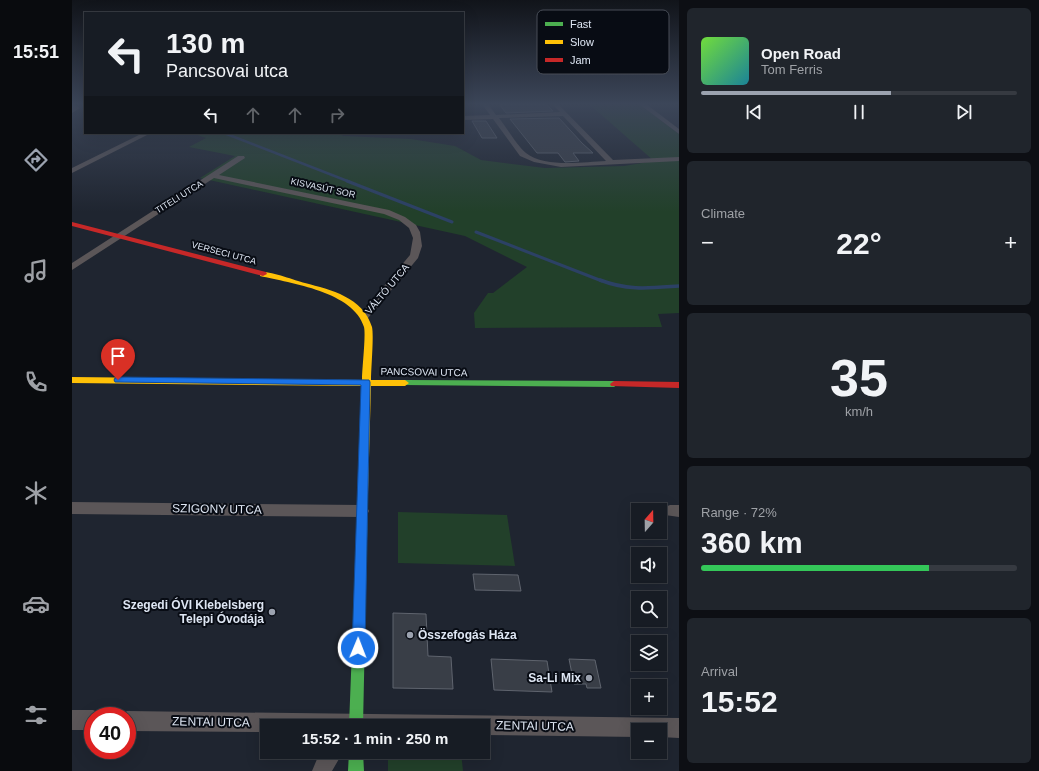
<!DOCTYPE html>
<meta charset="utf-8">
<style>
body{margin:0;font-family:Arial,sans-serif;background:#20252c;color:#f1f3f6;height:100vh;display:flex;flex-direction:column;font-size:15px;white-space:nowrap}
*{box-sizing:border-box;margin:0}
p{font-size:13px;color:#9ea1a6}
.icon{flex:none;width:22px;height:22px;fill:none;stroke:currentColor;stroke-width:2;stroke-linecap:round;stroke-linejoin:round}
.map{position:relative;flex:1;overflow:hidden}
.drawer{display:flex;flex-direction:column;gap:8px;padding:8px;background:#0d0f14;width:360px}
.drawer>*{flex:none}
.guide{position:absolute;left:12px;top:12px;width:380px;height:122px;border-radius:0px;box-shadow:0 4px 16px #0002,0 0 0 1px #363a41;background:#171c24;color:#f1f3f6;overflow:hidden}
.needle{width:26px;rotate:20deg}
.buttons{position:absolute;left:559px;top:503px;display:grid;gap:8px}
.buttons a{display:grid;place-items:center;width:36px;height:36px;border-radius:0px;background:#171c24;box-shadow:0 4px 16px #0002,0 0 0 1px #363a41;font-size:20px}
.speed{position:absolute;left:12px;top:707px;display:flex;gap:8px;font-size:20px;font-weight:700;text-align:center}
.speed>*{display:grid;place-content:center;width:52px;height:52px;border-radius:50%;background:#171c24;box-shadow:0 4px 16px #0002,0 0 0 1px #363a41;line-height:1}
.speed .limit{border:6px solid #d22;background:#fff;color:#111}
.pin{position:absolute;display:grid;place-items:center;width:34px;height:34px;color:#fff;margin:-41px -17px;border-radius:50% 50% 50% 0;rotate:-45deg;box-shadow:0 0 4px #0007}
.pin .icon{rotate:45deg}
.me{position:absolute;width:44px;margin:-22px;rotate:1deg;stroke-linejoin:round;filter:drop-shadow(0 0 3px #0008)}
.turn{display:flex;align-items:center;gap:14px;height:84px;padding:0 16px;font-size:18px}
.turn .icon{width:52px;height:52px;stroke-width:2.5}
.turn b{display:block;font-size:28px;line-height:34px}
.lanes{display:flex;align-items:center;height:38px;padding:0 16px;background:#0003;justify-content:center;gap:20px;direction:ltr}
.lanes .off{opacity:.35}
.big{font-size:30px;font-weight:700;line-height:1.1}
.drawer .tile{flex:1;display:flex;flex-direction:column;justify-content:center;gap:6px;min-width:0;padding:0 14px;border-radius:6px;background:#20252c}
.drawer .dial{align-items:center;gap:0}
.dial b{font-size:52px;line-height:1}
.song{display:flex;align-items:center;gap:12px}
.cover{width:48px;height:48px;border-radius:6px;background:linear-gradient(135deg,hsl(100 70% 55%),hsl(190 70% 35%))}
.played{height:4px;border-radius:2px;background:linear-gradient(90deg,#9ba2af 60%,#363a41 60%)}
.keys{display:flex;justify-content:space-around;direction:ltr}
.heat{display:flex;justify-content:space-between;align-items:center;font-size:22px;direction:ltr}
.charge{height:6px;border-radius:3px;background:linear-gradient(90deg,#34c759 72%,#363a41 0)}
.trip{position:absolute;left:188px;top:719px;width:230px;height:40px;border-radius:0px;background:#171c24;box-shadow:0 4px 16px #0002,0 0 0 1px #363a41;font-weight:700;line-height:40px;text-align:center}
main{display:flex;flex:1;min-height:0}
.tab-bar{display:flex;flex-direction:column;width:72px;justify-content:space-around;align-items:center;background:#090b0e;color:#9ea1a6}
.tab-bar .icon{width:28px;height:28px}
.tab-bar .current{color:#9ba2af}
.tab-bar b{font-size:18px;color:#f1f3f6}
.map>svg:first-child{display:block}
</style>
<main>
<nav class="tab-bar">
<b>15:51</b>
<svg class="icon current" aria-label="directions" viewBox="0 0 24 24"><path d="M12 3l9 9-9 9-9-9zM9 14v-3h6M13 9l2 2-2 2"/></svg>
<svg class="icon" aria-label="music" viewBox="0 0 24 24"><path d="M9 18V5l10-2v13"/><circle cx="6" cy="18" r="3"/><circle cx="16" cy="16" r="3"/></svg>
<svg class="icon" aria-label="phone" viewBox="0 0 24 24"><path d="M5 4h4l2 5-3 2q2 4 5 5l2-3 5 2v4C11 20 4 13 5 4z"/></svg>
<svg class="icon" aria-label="climate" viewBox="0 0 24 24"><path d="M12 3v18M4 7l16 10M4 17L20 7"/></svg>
<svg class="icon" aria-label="car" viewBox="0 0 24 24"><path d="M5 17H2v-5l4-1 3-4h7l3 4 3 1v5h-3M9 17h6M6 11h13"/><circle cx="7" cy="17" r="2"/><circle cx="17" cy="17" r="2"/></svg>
<svg class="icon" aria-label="filters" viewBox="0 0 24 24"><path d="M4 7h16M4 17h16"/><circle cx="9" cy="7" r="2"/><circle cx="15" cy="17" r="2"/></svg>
</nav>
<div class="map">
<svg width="607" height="771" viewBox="0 0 607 771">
<rect width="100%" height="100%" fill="#1f2530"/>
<!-- green -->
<path fill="#22402a" d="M 517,104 L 567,104 L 607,134 L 607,313 L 586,314 L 590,327 L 403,328 L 402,313 L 416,293 L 421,293 L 455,267 L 393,236 L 128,178 L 163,156 L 117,147 L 134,138 L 120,133 L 263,133 L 272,136 L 339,139 L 383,146 L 409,160 L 473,168 L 552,166 L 582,161 Z
M 326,512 L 435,515 L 443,566 L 326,563 Z
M 316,752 L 389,752 L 391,771 L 316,771 Z"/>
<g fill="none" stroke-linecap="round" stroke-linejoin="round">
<!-- stream-far2 -->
<path stroke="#2c4165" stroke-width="2.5" d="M 152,133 L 278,182"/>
<!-- stream-far1 -->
<path stroke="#2c4165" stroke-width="3" d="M 275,181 L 380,222
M 404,232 L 530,281"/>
<!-- stream -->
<path stroke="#2c4165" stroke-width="3.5" d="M 528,280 C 556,291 578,288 607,286"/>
</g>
<!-- building -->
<path fill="#393e47" stroke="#5f646e" d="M 427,104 L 474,104 L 481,111 L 434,113 Z
M 487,118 L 510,143 L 521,153 L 501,153 L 507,161 L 493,162 L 486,153 L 465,153 L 438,119 Z
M 400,121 L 414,121 L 425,138 L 410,138 Z
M 401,574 L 446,575 L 449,591 L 403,590 Z
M 321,613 L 354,614 L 356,656 L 379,657 L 381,689 L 321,688 Z
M 419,659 L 475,661 L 480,692 L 422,690 Z
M 497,659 L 523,660 L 529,688 L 515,688 L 514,684 L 502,684 Z"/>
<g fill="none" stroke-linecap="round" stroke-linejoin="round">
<!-- street -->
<path fill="#5b5658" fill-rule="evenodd" d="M 0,104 L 8,108 L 0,113 Z
M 410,104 L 416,104 L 424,115 L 488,112 L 480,104 L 486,104 L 541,160 L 607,157 L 607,161 L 489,167 L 462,162 L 448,156 L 421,119 L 391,120 L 391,116 L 418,115 ZM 491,116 L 534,161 C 511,162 473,168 454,153 C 445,146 435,128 427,118 Z
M 567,104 L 574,104 L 607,129 L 607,134 Z
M 71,133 L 79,133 L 0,173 L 0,168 Z
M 166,156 L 172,156 L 173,158 L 147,175 L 317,210 L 333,217 L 344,225 L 348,232 L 350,246 L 346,258 L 296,318 L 292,319 L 287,316 L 338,255 L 341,238 L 337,228 L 327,220 L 312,214 L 142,178 L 0,270 L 0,263 Z
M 0,502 L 290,505 L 295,507 L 297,511 L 295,515 L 290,517 L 0,514 Z
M 598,505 L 607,505 L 607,517 L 593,515 L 591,511 L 593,507 Z
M 0,710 L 21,710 L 28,713 L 29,716 L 21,716 L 21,730 L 0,730 Z
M 55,711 L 607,718 L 607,738 L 588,737 L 588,730 L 566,730 L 566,737 L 411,735 L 411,726 L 195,726 L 195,732 L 55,731 L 55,716 L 48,716 Z
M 248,752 L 271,752 L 260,771 L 240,771 Z"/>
<!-- fast -->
<path fill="#4caf50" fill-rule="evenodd" d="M 333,380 L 542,381 L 546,384 L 542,387 L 330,385 L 329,383 Z
M 291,489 L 295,490 L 296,493 L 291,726 L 277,726 L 286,493 L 287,490 Z
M 277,752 L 291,752 L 292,771 L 276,771 Z"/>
<!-- slow -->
<path fill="#ffc107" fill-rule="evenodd" d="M 188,272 C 199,271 222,280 233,283 C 259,290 291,297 300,327 C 302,336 299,368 299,380 L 333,380 L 337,383 L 333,386 L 299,386 L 296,493 L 295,496 L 291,497 L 287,496 L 286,493 L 290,386 L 0,383 L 0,377 L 290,380 C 290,368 294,336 292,327 C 282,292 219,283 188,276 Z"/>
<!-- jam -->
<path fill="#c62828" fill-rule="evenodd" d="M 0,222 L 194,272 L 195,274 L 191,276 L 0,226 Z
M 542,381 L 607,382 L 607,388 L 539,386 L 538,384 Z"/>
</g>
<!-- sky -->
<linearGradient id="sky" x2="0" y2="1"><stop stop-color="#11141a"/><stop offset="0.49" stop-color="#3c4659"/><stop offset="1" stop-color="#3c4659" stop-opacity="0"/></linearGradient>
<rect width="607" height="212" fill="url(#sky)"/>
<!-- route -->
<path fill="#1a73e8" stroke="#114b97" d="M 46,377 L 297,380 L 298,382 L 293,648 L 291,653 L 286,655 L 282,653 L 280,648 L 289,385 L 43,382 L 42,380 L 43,378 Z"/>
<!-- markers -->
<g fill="#9ba2af" stroke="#080c14" stroke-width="1.5">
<circle cx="200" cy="612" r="4"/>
<circle cx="338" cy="635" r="4"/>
<circle cx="517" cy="678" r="4"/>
</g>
<g text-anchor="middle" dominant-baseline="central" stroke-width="4" stroke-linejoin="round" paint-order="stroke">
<!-- far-street labels -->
<g font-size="9" fill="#dee6f3" stroke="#080c14">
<text transform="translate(251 188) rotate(12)">KISVASÚT SOR</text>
<text transform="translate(107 197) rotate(-32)">TITELI UTCA</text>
<text transform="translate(152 253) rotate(15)">VERSECI UTCA</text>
</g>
<!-- street labels -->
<g font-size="10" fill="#dee6f3" stroke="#080c14">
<text transform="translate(315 289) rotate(-50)">VÁLTÓ UTCA</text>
<text transform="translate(352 372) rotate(1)">PANCSOVAI UTCA</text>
</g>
<!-- near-street labels -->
<g font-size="12" fill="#dee6f3" stroke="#080c14">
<text transform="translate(145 509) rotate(1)">SZIGONY UTCA</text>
<text transform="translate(139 722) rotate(1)">ZENTAI UTCA</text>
<text transform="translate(463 726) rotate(1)">ZENTAI UTCA</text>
</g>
<!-- near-poi labels -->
<g font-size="12" font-weight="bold" fill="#dee6f3" stroke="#080c14" text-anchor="end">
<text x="192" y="605">Szegedi ÓVI Klebelsberg<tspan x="192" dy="14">Telepi Óvodája</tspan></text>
<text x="346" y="635" text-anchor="start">Összefogás Háza</text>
<text x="509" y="678">Sa-Li Mix</text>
</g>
</g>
<!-- legend -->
<rect x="465" y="10" width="132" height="64" rx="6" fill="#080c14" stroke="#484d57" stroke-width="1"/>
<rect x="473" y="22" width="18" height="4" fill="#4caf50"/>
<rect x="473" y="40" width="18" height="4" fill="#ffc107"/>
<rect x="473" y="58" width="18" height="4" fill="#c62828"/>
<g font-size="11" fill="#dee6f3">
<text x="498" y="28">Fast</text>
<text x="498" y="46">Slow</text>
<text x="498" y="64">Jam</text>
</g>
</svg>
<div class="buttons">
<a><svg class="needle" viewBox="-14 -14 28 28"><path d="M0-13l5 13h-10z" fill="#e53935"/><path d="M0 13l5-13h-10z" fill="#9ea1a6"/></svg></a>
<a><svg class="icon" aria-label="sound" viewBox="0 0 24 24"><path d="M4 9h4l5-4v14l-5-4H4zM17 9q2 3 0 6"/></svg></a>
<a><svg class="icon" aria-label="search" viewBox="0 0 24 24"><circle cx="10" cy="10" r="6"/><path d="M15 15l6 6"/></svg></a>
<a><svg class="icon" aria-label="layers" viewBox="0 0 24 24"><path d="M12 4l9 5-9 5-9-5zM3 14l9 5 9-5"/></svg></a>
<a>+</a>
<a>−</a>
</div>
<div class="speed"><div class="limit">40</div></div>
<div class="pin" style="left:46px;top:380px;background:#d93025"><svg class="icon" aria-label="arrive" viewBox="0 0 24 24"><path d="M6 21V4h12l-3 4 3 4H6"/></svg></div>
<svg class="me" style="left:286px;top:648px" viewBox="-20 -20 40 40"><circle r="17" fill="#1a73e8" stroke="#fff" stroke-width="3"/><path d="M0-11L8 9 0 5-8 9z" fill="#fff"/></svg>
<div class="trip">15:52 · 1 min · 250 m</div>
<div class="guide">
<div class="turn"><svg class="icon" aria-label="left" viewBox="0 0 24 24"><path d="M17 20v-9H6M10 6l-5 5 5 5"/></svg><div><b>130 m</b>Pancsovai utca</div></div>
<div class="lanes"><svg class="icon" aria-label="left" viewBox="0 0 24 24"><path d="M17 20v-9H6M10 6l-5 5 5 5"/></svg><svg class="icon off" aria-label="ahead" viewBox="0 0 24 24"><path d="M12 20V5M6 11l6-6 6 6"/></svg><svg class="icon off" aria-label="ahead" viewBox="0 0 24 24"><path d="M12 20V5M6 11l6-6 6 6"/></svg><svg class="icon off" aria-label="right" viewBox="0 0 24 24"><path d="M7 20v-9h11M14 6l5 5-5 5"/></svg></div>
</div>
</div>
<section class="drawer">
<div class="tile">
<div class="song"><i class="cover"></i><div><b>Open Road</b><p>Tom Ferris</p></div></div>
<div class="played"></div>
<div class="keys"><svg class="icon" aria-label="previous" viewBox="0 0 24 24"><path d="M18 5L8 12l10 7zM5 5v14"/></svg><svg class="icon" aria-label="pause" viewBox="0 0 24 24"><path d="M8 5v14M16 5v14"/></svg><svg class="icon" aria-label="next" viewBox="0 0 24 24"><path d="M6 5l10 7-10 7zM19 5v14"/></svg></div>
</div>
<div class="tile"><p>Climate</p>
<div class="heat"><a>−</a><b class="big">22°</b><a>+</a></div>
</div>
<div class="tile dial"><b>35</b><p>km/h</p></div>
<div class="tile"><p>Range · 72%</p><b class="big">360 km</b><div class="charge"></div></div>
<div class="tile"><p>Arrival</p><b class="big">15:52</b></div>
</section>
</main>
